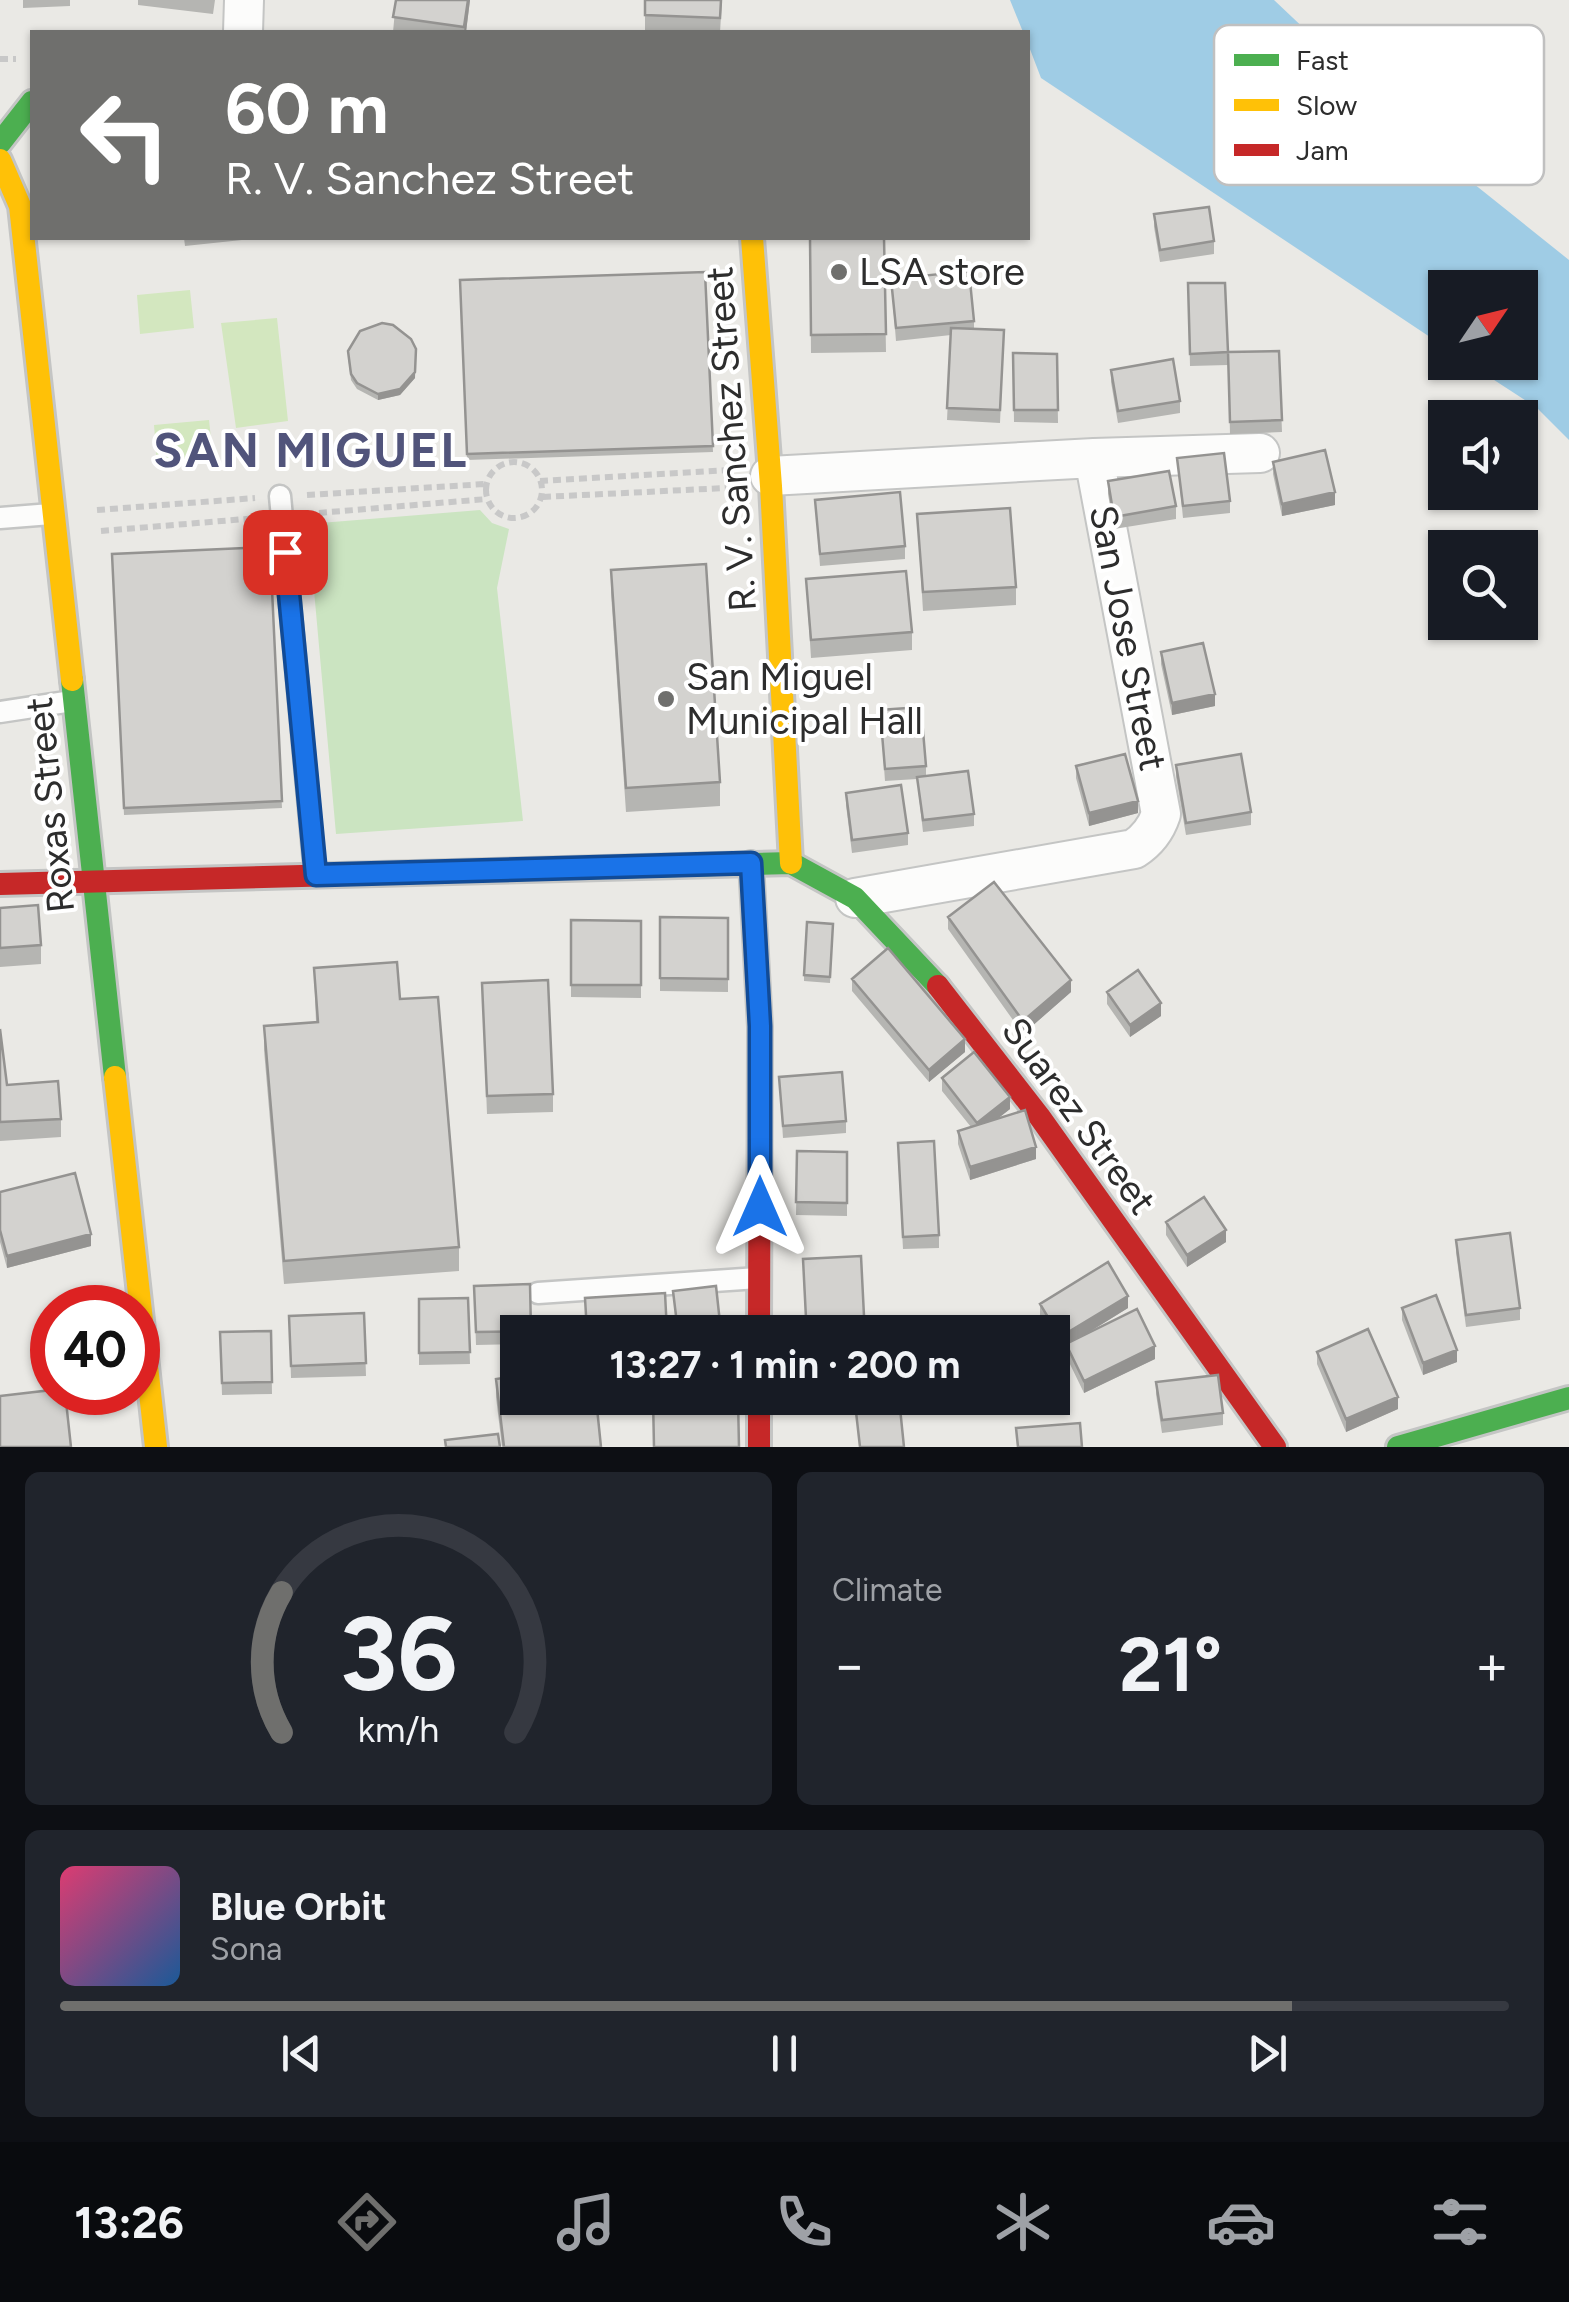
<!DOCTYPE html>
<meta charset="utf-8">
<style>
body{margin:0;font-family:Figtree,sans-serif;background:#20242c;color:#f1f3f6;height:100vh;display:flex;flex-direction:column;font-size:38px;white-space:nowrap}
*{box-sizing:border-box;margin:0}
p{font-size:32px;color:#9ea1a6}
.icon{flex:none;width:55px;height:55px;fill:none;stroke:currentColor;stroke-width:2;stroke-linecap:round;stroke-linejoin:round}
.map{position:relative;height:1447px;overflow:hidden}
.details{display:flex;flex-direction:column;gap:25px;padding:25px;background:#0d0f14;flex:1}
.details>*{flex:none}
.banner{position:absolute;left:30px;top:30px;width:1000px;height:210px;border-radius:0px;box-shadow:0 2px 8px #0004;background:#6f6f6d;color:#fff;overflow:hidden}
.needle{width:65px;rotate:55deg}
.tools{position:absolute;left:1428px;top:270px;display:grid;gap:20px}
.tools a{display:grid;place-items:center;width:110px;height:110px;border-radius:0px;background:#171b24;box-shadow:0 2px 8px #0004;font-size:50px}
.speed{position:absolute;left:30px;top:1285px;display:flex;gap:20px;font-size:50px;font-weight:700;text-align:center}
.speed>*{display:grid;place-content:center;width:130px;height:130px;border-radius:50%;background:#171b24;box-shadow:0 2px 8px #0004;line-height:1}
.speed .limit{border:15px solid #d22;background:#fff;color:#111}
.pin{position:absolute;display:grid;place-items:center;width:85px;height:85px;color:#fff;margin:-42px;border-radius:20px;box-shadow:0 5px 15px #0006}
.me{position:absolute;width:110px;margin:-55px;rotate:0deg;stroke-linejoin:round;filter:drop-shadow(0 0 8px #0008)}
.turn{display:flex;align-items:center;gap:35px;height:210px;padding:0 30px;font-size:45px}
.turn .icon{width:130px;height:130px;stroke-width:2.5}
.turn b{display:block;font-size:70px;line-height:85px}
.big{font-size:75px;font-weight:700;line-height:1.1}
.details .widget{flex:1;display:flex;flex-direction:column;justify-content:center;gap:15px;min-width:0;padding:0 35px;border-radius:15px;background:#20242c}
.details .dial{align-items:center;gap:0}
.dial svg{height:260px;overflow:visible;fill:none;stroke:#363941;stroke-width:7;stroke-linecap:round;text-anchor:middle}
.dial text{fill:#f1f3f6;stroke:none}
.song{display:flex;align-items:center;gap:30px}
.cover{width:120px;height:120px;border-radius:15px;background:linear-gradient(135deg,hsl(340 70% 55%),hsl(210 70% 35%))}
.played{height:10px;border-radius:5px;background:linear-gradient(90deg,#6f6f6d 85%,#363941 85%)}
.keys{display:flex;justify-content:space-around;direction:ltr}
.heat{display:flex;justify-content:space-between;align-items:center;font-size:55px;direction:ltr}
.details .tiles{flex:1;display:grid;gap:25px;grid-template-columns:1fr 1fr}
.widget:last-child{grid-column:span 2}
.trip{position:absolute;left:500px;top:1315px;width:570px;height:100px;border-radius:0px;background:#171b24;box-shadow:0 2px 8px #0004;font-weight:700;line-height:100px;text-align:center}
.dock{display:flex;height:160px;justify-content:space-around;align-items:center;background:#090b0e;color:#9ea1a6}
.dock .icon{width:70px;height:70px}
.dock .on{color:#6f6f6d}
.dock b{font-size:45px;color:#f1f3f6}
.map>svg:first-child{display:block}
</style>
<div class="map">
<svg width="1569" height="1447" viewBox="0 0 1569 1447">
<rect width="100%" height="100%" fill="#eae9e5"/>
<!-- green -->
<path fill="#cbe4c1" d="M 480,510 L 492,523 L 509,529 L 497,588 L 523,821 L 336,834 L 308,524 Z"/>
<!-- pitch -->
<path fill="#d3e7bf" d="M 190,290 L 194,328 L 140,334 L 137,295 Z
M 277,318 L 288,421 L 236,428 L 221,323 Z
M 209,420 L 213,457 L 157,463 L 154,425 Z"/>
<!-- water -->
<path fill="#9fcce5" d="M 1010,0 L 1274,0 L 1439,156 L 1569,260 L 1569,440 L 1537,408 L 1468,363 L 1520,362 L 1520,288 L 1445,288 L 1445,347 L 1041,78 L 1028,44 L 1028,32 L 1023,32 Z"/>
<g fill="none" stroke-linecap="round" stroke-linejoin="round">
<defs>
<path id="lane" d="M 280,496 L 315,873
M 0,518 L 51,514
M 0,712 L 72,701
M 538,1293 L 758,1278"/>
<path id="street" d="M 243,32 L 244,0
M 770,476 L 1094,458 L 1260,453
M 855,898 L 1134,849 C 1148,840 1156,829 1161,814 L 1094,458"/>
<path id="fast" d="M 0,143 L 32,102
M 72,680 L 115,1077
M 378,874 L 791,863 L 855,898 L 938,986
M 1398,1447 L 1569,1398"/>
<path id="slow" d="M 0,160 L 20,206 L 72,680
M 752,238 L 771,486 L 791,863
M 115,1077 L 156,1447"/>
<path id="jam" d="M 751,863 L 760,1027 L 759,1332
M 0,884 L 378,874
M 938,986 L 1039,1116 L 1275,1447
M 759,1398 L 759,1447"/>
</defs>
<!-- lane casing -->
<use href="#lane" stroke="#c4c5c4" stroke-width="25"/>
<!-- street casing -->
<use href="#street" stroke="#c4c5c4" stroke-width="42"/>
<!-- fast casing -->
<use href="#fast" stroke="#c4c5c4" stroke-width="28"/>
<!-- slow casing -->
<use href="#slow" stroke="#c4c5c4" stroke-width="28"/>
<!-- jam casing -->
<use href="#jam" stroke="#c4c5c4" stroke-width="28"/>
<!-- path -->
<path stroke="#c8c8c8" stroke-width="6" stroke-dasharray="8 5" stroke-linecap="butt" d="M 0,59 L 16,59
M486 490a28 28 0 1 1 56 0a28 28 0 1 1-56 0Z
M 540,481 L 729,470
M 307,495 L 485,484
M 543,497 L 726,488
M 97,510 L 255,498
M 306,514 L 487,499
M 101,531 L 258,518"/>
<!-- lane -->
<use href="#lane" stroke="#fcfcfb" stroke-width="20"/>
<!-- street -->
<use href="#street" stroke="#fcfcfb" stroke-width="38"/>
<!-- fast -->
<use href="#fast" stroke="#4caf50" stroke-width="22"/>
<!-- slow -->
<use href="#slow" stroke="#ffc107" stroke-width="22"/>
<!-- jam -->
<use href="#jam" stroke="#c62828" stroke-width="22"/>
</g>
<!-- wall -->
<path fill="#b5b5b2" d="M 23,0 L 70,0 L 70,6 L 23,8 Z
M 138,0 L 215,0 L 213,14 L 138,5 Z
M 396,0 L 470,0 L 466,32 L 393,32 Z
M 645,0 L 722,0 L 720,32 L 645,32 Z
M 1154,214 L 1214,241 L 1214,254 L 1160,262 L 1154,227 Z
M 184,238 L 262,238 L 185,246 Z
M 810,238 L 884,238 L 886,352 L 811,353 Z
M 705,272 L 713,452 L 467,460 L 460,280 Z
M 891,279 L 974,321 L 974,329 L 1004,330 L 1000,423 L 947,420 L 951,335 L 896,341 Z
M 1188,283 L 1225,283 L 1228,365 L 1190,366 Z
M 1279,351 L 1282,432 L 1230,434 L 1228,352 Z
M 1013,353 L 1057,354 L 1058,423 L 1014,422 Z
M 348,357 L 415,378 L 400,395 L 378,400 L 357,389 L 351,380 Z
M 1111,370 L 1180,401 L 1180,413 L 1118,423 L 1111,382 Z
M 1177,458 L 1230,501 L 1230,513 L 1183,518 Z
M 1273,462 L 1335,505 L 1282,516 L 1273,474 Z
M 1108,481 L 1176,506 L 1176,519 L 1114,529 L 1108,494 Z
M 815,500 L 905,546 L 905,559 L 820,566 Z
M 917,514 L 1016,587 L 1016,605 L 923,611 Z
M 270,547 L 282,808 L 124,815 L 112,554 Z
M 611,570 L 720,782 L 720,806 L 626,812 L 611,593 Z
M 806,579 L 912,632 L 912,650 L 811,658 Z
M 1161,652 L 1215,706 L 1172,715 L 1161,664 Z
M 880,710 L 926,766 L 926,776 L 974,814 L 974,826 L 923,832 L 917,779 L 885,781 Z
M 1176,765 L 1251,812 L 1251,825 L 1186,835 L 1176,777 Z
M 1076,766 L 1138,813 L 1089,826 L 1076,778 Z
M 846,793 L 908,833 L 908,845 L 852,853 L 846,805 Z
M 0,908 L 41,945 L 41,964 L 0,967 Z
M 660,917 L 728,918 L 728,992 L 660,991 Z
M 948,917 L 1071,992 L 1023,1034 L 948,929 Z
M 571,920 L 641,921 L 641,998 L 571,997 Z
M 833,924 L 830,983 L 804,981 L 804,975 Z
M 314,968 L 459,1247 L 459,1271 L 284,1284 L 264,1050 L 264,1026 L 316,1022 Z
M 852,979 L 965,1052 L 929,1082 L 852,991 Z
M 482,983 L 553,1094 L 553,1112 L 487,1114 Z
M 1107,992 L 1161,1016 L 1130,1037 L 1107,1004 Z
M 0,1029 L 7,1085 L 61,1119 L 61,1137 L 0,1141 Z
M 779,1077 L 846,1121 L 846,1133 L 783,1138 Z
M 942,1078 L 1010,1109 L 997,1119 L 1036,1159 L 970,1180 L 958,1144 L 958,1131 L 971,1127 L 942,1091 Z
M 797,1151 L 847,1152 L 847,1216 L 796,1215 Z
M 898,1155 L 939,1235 L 939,1248 L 903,1249 Z
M 0,1192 L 91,1246 L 7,1268 L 0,1242 Z
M 1166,1222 L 1226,1242 L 1187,1267 L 1166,1235 Z
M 1456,1240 L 1520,1308 L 1520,1320 L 1466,1327 L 1456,1252 Z
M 861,1256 L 864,1328 L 806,1331 L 803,1271 Z
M 530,1284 L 531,1332 L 518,1332 L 518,1344 L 476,1345 L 474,1286 Z
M 468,1298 L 470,1364 L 419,1365 L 419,1299 Z
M 1040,1304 L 1128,1308 L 1083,1336 L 1155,1359 L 1084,1393 L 1066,1356 L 1066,1346 L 1060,1350 L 1052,1338 L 1052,1332 L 1049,1332 L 1040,1316 Z
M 1402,1308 L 1457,1362 L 1423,1375 L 1402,1320 Z
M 364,1313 L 366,1376 L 291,1378 L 289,1316 Z
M 271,1331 L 272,1394 L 222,1395 L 220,1332 Z
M 1317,1352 L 1398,1409 L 1346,1432 L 1317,1364 Z
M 496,1379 L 601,1447 L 502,1447 L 496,1397 Z
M 1156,1382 L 1223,1413 L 1223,1425 L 1162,1433 L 1156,1394 Z"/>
<!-- shaded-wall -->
<path fill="#949391" d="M 468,0 L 470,0 L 466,32 L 464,32 Z
M 416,349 L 415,378 L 400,395 L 378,400 L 378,394 Z
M 1335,492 L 1335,505 L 1282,516 L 1282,504 Z
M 1215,694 L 1215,706 L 1172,715 L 1172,703 Z
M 1138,801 L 1138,813 L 1089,826 L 1089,813 Z
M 1071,980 L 1071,992 L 1023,1034 L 1023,1021 Z
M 1161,1003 L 1161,1016 L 1130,1037 L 1130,1025 Z
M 965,1039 L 965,1052 L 929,1082 L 929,1070 Z
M 1010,1097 L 1010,1109 L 977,1135 L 977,1123 Z
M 1036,1147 L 1036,1159 L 970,1180 L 970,1167 Z
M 1226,1230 L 1226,1242 L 1187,1267 L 1187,1255 Z
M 91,1234 L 91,1246 L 7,1268 L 7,1256 Z
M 1128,1296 L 1128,1308 L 1060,1350 L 1060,1337 Z
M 1155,1346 L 1155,1359 L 1084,1393 L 1084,1381 Z
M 1457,1350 L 1457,1362 L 1423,1375 L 1423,1363 Z
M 1398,1397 L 1398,1409 L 1346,1432 L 1346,1419 Z"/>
<!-- building -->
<path fill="#d3d2cf" stroke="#949391" stroke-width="2.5" d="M 396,0 L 468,0 L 464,27 L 393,17 Z
M 645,0 L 721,0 L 720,18 L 645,15 Z
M 1209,207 L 1214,241 L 1160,250 L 1154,214 Z
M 810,238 L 884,238 L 886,334 L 811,335 Z
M 969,271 L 974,321 L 896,328 L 891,279 Z
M 705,272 L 713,446 L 467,454 L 460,280 Z
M 1188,283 L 1225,283 L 1228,352 L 1190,354 Z
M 382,323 L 393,325 L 411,339 L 416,349 L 415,372 L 400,389 L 378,394 L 357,383 L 351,374 L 348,351 L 360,331 Z
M 951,328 L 1004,330 L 1000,410 L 947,408 Z
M 1279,351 L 1282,420 L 1230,422 L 1228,352 Z
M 1013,353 L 1057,354 L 1058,410 L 1014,410 Z
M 1173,359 L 1180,401 L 1118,411 L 1111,370 Z
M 1325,450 L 1335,492 L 1282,504 L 1273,462 Z
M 1224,453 L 1230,501 L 1183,506 L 1177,458 Z
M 1169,471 L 1176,506 L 1114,517 L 1108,481 Z
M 900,492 L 905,546 L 820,554 L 815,500 Z
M 1010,508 L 1016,587 L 923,592 L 917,514 Z
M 270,547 L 282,801 L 124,808 L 112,554 Z
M 706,564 L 720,782 L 626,788 L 611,570 Z
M 906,571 L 912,632 L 811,640 L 806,579 Z
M 1203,643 L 1215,694 L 1172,703 L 1161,652 Z
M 921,707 L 926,766 L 885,769 L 880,710 Z
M 1125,754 L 1138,801 L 1089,813 L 1076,766 Z
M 1241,754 L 1251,812 L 1186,823 L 1176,765 Z
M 968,771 L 974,814 L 923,820 L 917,777 Z
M 901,785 L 908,833 L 852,840 L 846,793 Z
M 994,882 L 1071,980 L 1023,1021 L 948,917 Z
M 38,905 L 41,945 L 0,948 L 0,908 Z
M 660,917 L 728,918 L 728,979 L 660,978 Z
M 571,920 L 641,921 L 641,985 L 571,985 Z
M 807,922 L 833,924 L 830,977 L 804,975 Z
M 888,948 L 965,1039 L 929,1070 L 852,979 Z
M 397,962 L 400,999 L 438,997 L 459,1247 L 284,1261 L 264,1026 L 318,1022 L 314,968 Z
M 1138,970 L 1161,1003 L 1130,1025 L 1107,992 Z
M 548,980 L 553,1094 L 487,1096 L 482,983 Z
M 0,1029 L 7,1085 L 58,1081 L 61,1119 L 0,1122 Z
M 974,1052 L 1010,1097 L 977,1123 L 942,1078 Z
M 842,1072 L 846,1121 L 783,1126 L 779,1077 Z
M 1025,1110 L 1036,1147 L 970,1167 L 958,1131 Z
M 934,1141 L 939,1235 L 903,1237 L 898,1143 Z
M 797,1151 L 847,1152 L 847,1203 L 796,1202 Z
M 75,1173 L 91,1234 L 7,1256 L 0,1230 L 0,1192 Z
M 1204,1197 L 1226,1230 L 1187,1255 L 1166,1222 Z
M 1510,1233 L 1520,1308 L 1466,1315 L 1456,1240 Z
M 861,1256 L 864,1316 L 806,1318 L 803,1259 Z
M 1108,1262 L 1128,1296 L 1060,1337 L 1040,1304 Z
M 530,1284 L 531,1331 L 476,1332 L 474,1286 Z
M 716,1286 L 721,1332 L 678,1332 L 673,1291 Z
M 665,1293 L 667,1332 L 587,1332 L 585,1298 Z
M 1436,1295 L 1457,1350 L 1423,1363 L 1402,1308 Z
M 468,1298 L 470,1352 L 419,1353 L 419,1299 Z
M 1137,1309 L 1155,1346 L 1084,1381 L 1066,1344 Z
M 364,1313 L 366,1363 L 291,1366 L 289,1316 Z
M 1368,1329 L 1398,1397 L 1346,1419 L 1317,1352 Z
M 271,1331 L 272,1382 L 222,1383 L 220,1332 Z
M 1218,1375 L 1223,1413 L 1162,1420 L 1156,1382 Z
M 518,1376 L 518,1398 L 596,1398 L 601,1447 L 504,1447 L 496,1379 Z
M 52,1390 L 52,1392 L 65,1392 L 71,1447 L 0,1447 L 0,1396 Z
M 653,1398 L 738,1398 L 739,1447 L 654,1447 Z
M 900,1408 L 904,1447 L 860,1447 L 856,1412 Z
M 1080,1423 L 1082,1447 L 1018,1447 L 1016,1428 Z
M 498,1434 L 500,1447 L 446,1447 L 445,1440 Z"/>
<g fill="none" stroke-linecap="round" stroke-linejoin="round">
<defs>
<path id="route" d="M 285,552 L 316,875 L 751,863 L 760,1026 L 760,1207"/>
</defs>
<!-- route casing -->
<use href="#route" stroke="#114b97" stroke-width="25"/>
<!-- route -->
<use href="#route" stroke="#1a73e8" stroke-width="18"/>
</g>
<!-- markers -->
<g fill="#6f6f6d" stroke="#fff" stroke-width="4">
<circle cx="839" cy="272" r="10"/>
<circle cx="666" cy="699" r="10"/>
</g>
<g text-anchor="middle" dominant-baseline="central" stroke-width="8" stroke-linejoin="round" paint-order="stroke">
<!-- poi labels -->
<g font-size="38" fill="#2d2d2d" stroke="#fff" text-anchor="start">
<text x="859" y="272">LSA store</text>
<text x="686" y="677">San Miguel<tspan x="686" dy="44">Municipal Hall</tspan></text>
</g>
<!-- street labels -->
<g font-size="38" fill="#2d2d2d" stroke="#fff">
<text transform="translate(731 439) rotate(-94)">R. V. Sanchez Street</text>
<text transform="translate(1128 638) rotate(79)">San Jose Street</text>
<text transform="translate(50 805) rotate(-96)">Roxas Street</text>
<text transform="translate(1079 1116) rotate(54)">Suarez Street</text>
</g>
<!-- district labels -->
<g font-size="48" font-weight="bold" letter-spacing="2.5" fill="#51547b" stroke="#fff">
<text x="311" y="450">SAN MIGUEL</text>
</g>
</g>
<!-- legend -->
<rect x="1214" y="25" width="330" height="160" rx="15" fill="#fff" stroke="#c0c0c0" stroke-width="2.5"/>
<rect x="1234" y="54" width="45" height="12" fill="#4caf50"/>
<rect x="1234" y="99" width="45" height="12" fill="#ffc107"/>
<rect x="1234" y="144" width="45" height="12" fill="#c62828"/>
<g font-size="28" fill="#2d2d2d">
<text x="1296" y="70">Fast</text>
<text x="1296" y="115">Slow</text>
<text x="1296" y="160">Jam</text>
</g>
</svg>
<div class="tools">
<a><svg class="needle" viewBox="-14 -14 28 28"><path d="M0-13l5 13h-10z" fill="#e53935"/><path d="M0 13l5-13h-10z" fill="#9ea1a6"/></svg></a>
<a><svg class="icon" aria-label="sound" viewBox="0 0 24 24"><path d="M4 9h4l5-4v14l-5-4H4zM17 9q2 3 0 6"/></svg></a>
<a><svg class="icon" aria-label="search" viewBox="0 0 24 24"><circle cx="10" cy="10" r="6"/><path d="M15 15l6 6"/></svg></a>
</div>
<div class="speed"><div class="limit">40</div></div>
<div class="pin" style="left:285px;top:552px;background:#d93025"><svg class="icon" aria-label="arrive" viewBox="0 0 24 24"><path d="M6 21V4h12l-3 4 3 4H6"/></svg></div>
<svg class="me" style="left:760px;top:1207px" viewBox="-20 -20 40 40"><path d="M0-17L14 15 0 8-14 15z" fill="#1a73e8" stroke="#fff" stroke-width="4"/></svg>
<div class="trip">13:27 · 1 min · 200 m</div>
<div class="banner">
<div class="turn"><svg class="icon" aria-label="left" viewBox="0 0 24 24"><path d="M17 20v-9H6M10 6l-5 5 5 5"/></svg><div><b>60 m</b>R. V. Sanchez Street</div></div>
</div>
</div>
<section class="details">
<div class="tiles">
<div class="widget dial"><svg viewBox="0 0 100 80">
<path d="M14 69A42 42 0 1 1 86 69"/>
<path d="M14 69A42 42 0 0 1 14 26" stroke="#6f6f6d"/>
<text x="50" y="56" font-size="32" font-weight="700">36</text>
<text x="50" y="72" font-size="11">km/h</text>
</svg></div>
<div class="widget"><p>Climate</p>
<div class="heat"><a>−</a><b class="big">21°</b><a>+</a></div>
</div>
<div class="widget">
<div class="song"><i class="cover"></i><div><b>Blue Orbit</b><p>Sona</p></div></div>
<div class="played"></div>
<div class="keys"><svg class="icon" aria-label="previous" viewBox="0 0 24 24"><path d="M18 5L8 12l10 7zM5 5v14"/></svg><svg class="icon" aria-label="pause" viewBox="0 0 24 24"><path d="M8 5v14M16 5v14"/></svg><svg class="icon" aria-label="next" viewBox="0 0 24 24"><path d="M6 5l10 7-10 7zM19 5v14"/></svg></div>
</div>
</div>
</section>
<nav class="dock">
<b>13:26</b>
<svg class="icon on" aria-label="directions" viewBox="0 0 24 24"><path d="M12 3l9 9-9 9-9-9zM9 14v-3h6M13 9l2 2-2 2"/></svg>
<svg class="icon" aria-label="music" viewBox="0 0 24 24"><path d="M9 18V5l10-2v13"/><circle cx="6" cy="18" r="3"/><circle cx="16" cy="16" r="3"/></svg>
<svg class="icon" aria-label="phone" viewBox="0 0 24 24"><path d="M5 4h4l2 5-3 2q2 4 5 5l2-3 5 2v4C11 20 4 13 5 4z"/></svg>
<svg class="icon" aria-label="climate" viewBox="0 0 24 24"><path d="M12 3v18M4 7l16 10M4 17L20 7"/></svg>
<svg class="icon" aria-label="car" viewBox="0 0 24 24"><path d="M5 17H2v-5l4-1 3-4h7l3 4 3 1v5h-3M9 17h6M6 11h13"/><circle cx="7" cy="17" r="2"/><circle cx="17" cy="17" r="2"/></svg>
<svg class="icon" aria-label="filters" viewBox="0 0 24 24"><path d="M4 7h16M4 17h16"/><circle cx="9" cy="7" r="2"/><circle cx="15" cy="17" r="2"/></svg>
</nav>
